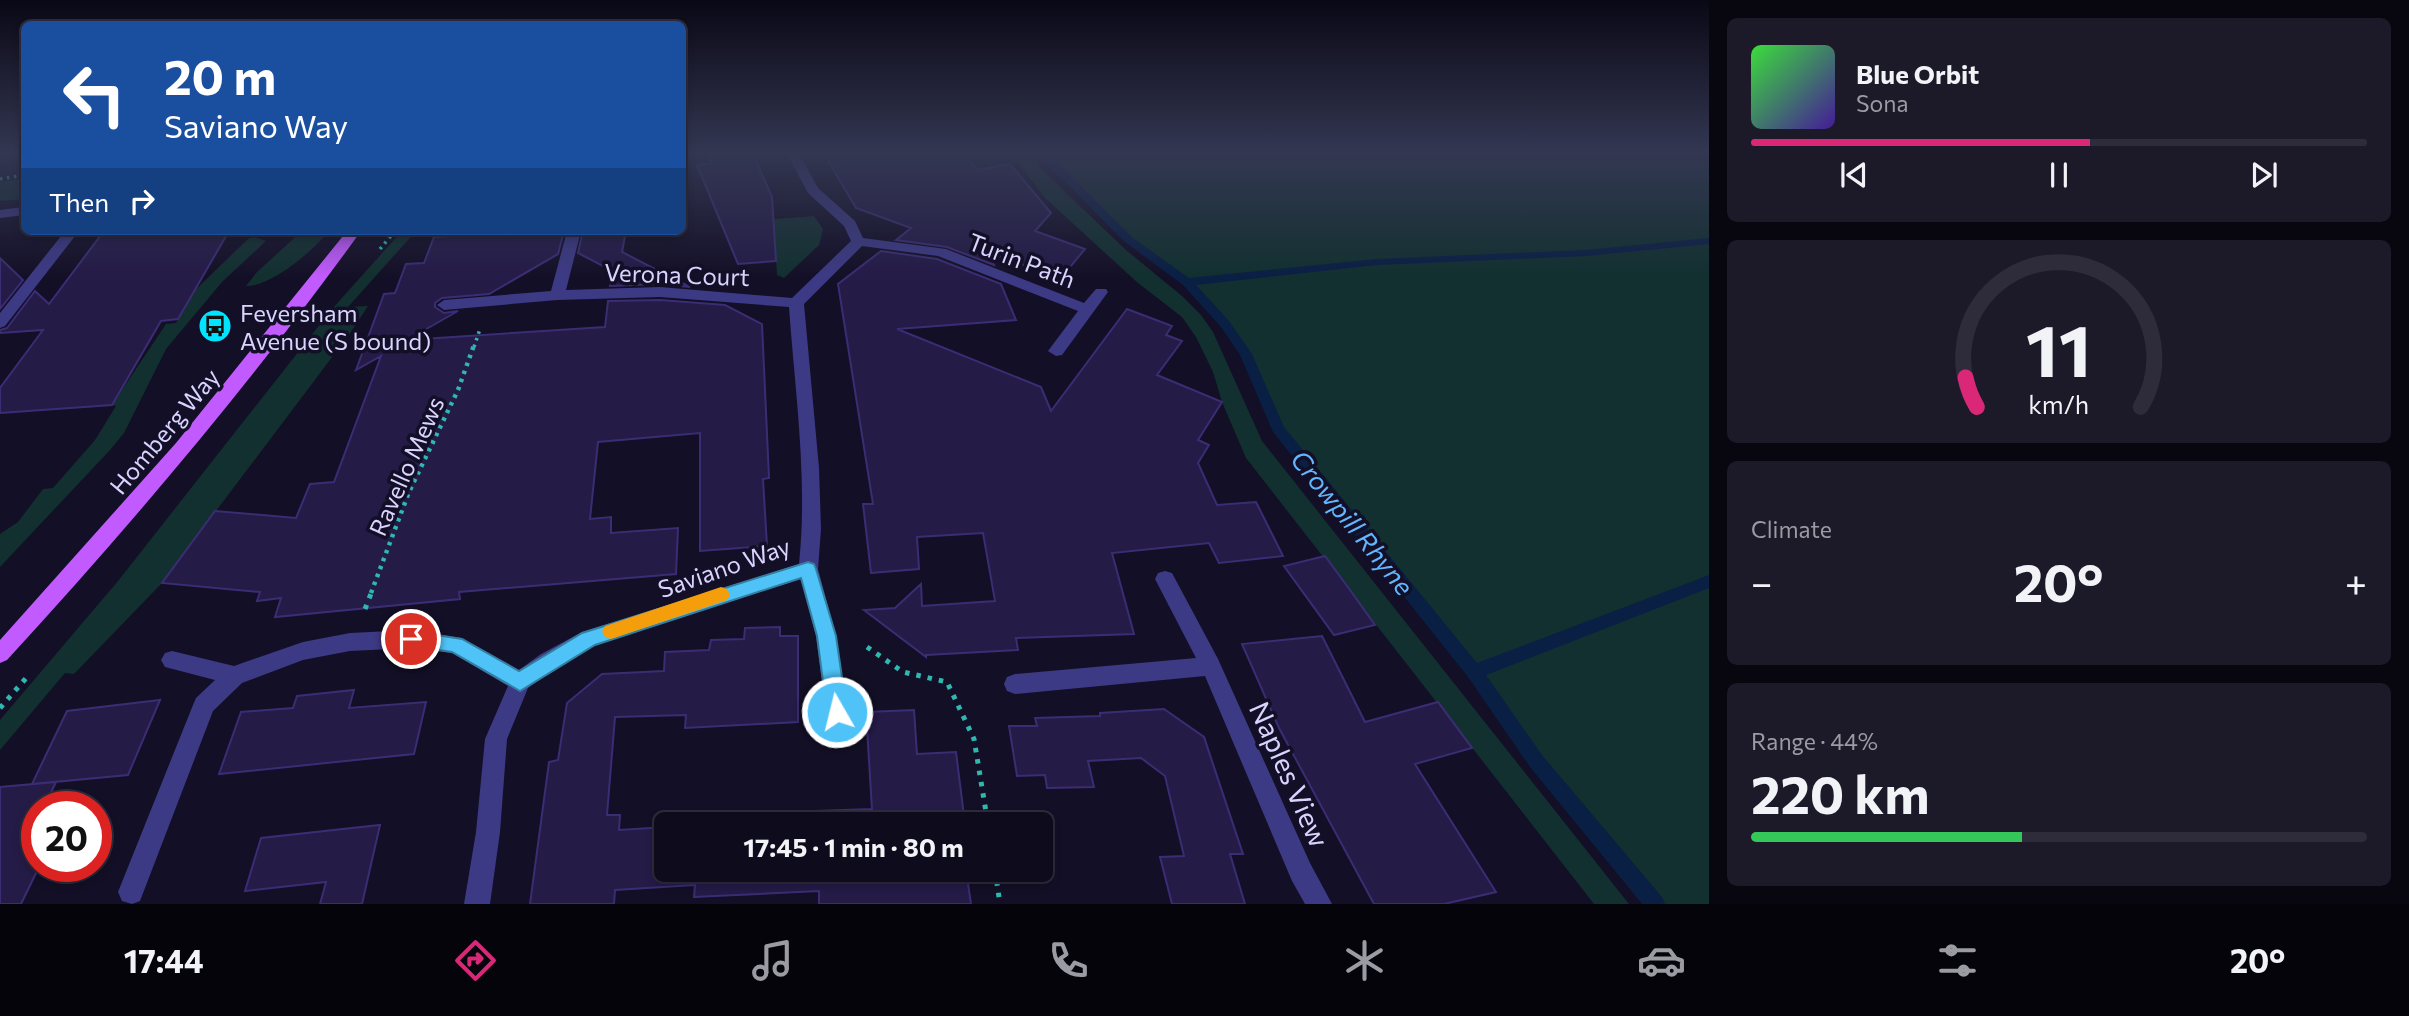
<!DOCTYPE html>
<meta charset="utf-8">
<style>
body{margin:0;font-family:Commissioner,sans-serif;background:#1c1929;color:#f1f3f6;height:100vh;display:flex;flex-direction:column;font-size:26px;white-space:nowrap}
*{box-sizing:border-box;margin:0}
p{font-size:23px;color:#9b9ba3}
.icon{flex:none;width:38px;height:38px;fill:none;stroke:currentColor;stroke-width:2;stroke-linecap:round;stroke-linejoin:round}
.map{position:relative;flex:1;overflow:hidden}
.drawer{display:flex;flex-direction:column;gap:18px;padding:18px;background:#08060f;width:700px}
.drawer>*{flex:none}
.top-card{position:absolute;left:21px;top:21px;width:665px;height:214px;border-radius:10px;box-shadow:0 4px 10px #0003,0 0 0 2px #2e2b3b;background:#1a4fa0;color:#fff;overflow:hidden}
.speed{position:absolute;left:21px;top:791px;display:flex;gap:14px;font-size:35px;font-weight:700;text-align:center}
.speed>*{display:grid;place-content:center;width:91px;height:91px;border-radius:50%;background:#0e0b1c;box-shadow:0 4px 10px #0003,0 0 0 2px #2e2b3b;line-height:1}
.speed .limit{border:10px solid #d22;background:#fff;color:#111}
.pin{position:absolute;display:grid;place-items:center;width:60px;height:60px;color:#fff;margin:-30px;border:4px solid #fff;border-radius:50%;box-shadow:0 2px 7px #0007}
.me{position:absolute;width:77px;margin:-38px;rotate:352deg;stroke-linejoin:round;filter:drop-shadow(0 0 5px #0008)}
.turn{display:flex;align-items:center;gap:24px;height:147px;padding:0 28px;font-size:32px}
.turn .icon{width:91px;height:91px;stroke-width:2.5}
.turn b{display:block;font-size:49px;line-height:60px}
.then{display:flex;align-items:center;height:66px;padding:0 28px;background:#0003;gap:14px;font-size:26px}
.big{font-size:52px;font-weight:700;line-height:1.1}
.drawer .card{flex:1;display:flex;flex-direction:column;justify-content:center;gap:10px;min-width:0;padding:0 24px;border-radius:10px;background:#1c1929}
.drawer .dial{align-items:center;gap:0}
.dial svg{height:182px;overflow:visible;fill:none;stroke:#2e2b3b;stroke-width:7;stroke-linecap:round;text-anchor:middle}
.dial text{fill:#f1f3f6;stroke:none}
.song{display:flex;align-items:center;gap:21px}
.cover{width:84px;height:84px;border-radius:10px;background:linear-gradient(135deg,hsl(120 70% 55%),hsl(260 70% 35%))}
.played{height:7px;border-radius:4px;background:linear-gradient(90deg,#db2777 55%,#2e2b3b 55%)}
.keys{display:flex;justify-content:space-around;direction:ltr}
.heat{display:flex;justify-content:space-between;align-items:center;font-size:38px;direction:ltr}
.charge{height:10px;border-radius:5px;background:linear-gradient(90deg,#34c759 44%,#2e2b3b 0)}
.trip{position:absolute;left:654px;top:812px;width:399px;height:70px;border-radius:10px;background:#0e0b1c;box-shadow:0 4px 10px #0003,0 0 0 2px #2e2b3b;font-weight:700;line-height:70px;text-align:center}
.tabs{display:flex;height:112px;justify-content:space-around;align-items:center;background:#06040b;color:#9b9ba3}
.tabs .icon{width:49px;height:49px}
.tabs .active{color:#db2777}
.tabs b{font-size:32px;color:#f1f3f6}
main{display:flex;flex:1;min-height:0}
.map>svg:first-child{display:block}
</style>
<main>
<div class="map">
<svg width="1709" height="904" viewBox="0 0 1709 904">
<rect width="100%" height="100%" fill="#130f26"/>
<!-- green -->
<path fill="#12302f" d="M 1010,152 L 1031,152 L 1041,169 L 1126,250 L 1182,296 L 1201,315 L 1213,332 L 1262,441 L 1629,904 L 1594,904 L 1246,458 L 1222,402 L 1213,372 L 1196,337 L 1182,317 L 1138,283 L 1045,198 Z
M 1047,152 L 1709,152 L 1709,904 L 1655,904 L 1536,761 L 1474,672 L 1278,429 L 1246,354 L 1225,324 L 1187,282 L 1129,240 L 1049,160 Z
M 24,179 L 24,199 L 0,201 L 0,182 Z
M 814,216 L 823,229 L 819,245 L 784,278 L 777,275 L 775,244 L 762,220 Z
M 302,231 L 329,231 C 314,250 271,287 246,286 L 257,272 Z
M 402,231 L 416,231 L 348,307 L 368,306 L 351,332 L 161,584 L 74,674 L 65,673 L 0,750 L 0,720 L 118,581 L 332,309 Z
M 255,237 L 266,241 L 222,282 L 166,349 L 124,433 L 110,450 L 0,567 L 0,534 L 18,522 L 43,489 L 53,488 L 95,440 L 116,406 L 112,405 L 166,324 L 176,323 L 193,292 L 249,238 Z"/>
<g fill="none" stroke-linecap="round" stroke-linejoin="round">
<!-- stream -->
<path fill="#0a1f44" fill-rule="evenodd" d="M 1042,152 L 1052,152 L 1054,159 L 1133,238 L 1189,278 L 1377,259 L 1586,250 L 1709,238 L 1709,244 L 1586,256 L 1377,265 L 1196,285 L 1229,321 L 1252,354 L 1284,427 L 1477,663 L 1709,575 L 1709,588 L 1486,675 L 1542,755 L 1662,897 L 1665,904 L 1642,904 L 1530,767 L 1468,677 L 1273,432 L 1240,355 L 1221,327 L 1183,285 L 1125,242 L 1045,162 Z"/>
</g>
<!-- building -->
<path fill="#241b47" stroke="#3b2d73" stroke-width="2" d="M 707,152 L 752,152 L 772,197 L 776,261 L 738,264 L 697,165 L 712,163 Z
M 823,152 L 963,152 L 977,170 L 1010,164 L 1051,213 L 1035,231 L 1085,249 L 1061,278 L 989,253 L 994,265 L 947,247 L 896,240 L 911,228 L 856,208 Z
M 104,231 L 229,231 L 178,319 L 161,321 L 112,405 L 0,413 L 0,388 L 43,330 L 0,333 L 0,330 L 7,328 L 35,291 L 49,304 Z
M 532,231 L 564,231 L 558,254 L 489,294 L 442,298 L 435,303 L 435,307 L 444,313 L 458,311 L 407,340 L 605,327 L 608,301 L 660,300 L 725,305 L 762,324 L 769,478 L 763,479 L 767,546 L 700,551 L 700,433 L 598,442 L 590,519 L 611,517 L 611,533 L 678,528 L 676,574 L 459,592 L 460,599 L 275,617 L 281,598 L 257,601 L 260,592 L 162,583 L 215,511 L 296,518 L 310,484 L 334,482 L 381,356 L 356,370 L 384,294 L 395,293 L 406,264 L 424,263 L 434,237 Z
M 583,231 L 626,231 L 622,252 L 690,287 L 660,284 L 610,286 L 611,270 L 578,253 Z
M 881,251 L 937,259 L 1001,284 L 1016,320 L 897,329 L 1041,387 L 1051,411 L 1127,309 L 1172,326 L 1166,335 L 1182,341 L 1157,375 L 1222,402 L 1198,440 L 1209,445 L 1198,463 L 1217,505 L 1256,502 L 1283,556 L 1219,563 L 1209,543 L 1112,553 L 1134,634 L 1016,638 L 1018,650 L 926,655 L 926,657 L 864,610 L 895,608 L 921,584 L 922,606 L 995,601 L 983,533 L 917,537 L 919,569 L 871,573 L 863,504 L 873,504 L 838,284 Z
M 0,258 L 23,280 L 0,309 Z
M 1325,556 L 1350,590 L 1375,625 L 1334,635 L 1284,566 Z
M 780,627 L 780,636 L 798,636 L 798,722 L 685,728 L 686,715 L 615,717 L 607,815 L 620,815 L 619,830 L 667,827 L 667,870 L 966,870 L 971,904 L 819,904 L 819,891 L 694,897 L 695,885 L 615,890 L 614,904 L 530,904 L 549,762 L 558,760 L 567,703 L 602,674 L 664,671 L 665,652 L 709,650 L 711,640 L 744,639 L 745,628 Z
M 1322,636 L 1365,722 L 1438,702 L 1472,748 L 1415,764 L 1496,892 L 1444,904 L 1374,904 L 1279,728 L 1242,644 Z
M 354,690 L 349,708 L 426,702 L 414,754 L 219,774 L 241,712 L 293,708 L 297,696 Z
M 160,700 L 128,775 L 32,784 L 67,711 Z
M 1164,709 L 1204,737 L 1243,854 L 1230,854 L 1245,904 L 1172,904 L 1160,857 L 1184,856 L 1165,776 L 1141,758 L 1088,761 L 1094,787 L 1047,788 L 1045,775 L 1017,776 L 1009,726 L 1037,726 L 1035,718 L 1100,716 L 1100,713 Z
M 914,710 L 917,754 L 956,752 L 965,824 L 700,824 L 700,815 L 872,809 L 866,712 Z
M 56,782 L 44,807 L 37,807 L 37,871 L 21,904 L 0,904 L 0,787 Z
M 380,825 L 362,904 L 320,904 L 326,882 L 245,891 L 261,838 Z"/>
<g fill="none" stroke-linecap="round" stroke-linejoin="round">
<!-- path-far2 -->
<path stroke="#2fb8b0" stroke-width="3.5" stroke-dasharray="2.5 4.5" stroke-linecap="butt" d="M 0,179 L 24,175
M 380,249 L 395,231
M 474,347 L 480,329"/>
<!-- path-far1 -->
<path stroke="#2fb8b0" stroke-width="4.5" stroke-dasharray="3.5 5" stroke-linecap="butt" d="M 371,593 L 409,492 L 458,390 L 474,345"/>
<!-- path -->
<path stroke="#2fb8b0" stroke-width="5" stroke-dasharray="4.5 7" stroke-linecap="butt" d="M 365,609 L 372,591
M 867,647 L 903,672 L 947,682 L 974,739 L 988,824
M 0,708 L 27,677
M 995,870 L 1000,904"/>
<!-- minor -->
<path fill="#3d3a85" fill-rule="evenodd" d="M 786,152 L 798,152 L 818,188 L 855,221 L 863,238 L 946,249 L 1084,303 L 1096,289 L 1106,289 L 1108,292 L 1062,355 L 1056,356 L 1048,351 L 1078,311 L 938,256 L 862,246 L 804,304 L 819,468 L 821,529 L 818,569 L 836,636 L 848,712 L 845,719 L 837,722 L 829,719 L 826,712 L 816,636 L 801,579 L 595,645 L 555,668 L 528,688 L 507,739 L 500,832 L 490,904 L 464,904 L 476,832 L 485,739 L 508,686 L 452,653 L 411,648 L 350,651 L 303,660 L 242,683 L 213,711 L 140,901 L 132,904 L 122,901 L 118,892 L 193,705 L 196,698 L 215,680 L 165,667 L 161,660 L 165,653 L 172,651 L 234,666 L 303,642 L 350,633 L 411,630 L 462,638 L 519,670 L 541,654 L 582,632 L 799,564 C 808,479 795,392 789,307 L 660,297 L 557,300 L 444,310 L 437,305 L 444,300 L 551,291 L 567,231 L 581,231 L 566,290 L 660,287 L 792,298 L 851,241 L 844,226 L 808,193 Z
M 24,207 L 24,215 L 0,218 L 0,210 Z
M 65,231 L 79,231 L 5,326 L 0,328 L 0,313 Z
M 1165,571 L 1172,573 L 1218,659 L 1310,863 L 1332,904 L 1305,904 L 1292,881 L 1205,676 L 1015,694 L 1007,691 L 1004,684 L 1007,677 L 1015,674 L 1196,658 L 1155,579 L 1158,573 Z"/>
<!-- major -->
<path fill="#c25bff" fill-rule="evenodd" d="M 347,231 L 361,231 C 253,381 132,524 7,660 L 0,663 L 0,640 L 176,443 Z"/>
</g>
<!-- sky -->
<linearGradient id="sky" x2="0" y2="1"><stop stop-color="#0a0815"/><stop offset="0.55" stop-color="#333752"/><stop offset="1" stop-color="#333752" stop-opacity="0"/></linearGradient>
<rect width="1709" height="278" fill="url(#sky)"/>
<!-- route -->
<path fill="#4fc3f7" stroke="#337fa1" stroke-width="2" d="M 808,562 L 814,564 L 816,569 L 836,636 L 847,712 L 844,718 L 837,721 L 830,718 L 827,712 L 817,636 L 801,578 L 595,645 L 520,691 L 452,652 L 404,645 L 401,639 L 404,633 L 411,631 L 462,639 L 519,671 L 582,633 Z"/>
<!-- slow -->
<path fill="#f59e0b" d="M 721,587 L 727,589 L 730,595 L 727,600 L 611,639 L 605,637 L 602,631 L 605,626 Z"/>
<!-- icons -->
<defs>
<symbol id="bus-disc" viewBox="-11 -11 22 22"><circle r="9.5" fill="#00e5ff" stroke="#130f26"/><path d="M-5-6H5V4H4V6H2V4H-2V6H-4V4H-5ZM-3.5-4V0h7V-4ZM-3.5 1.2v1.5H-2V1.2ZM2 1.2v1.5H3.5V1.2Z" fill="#111"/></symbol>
</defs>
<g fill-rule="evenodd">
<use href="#bus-disc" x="196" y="307" width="38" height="38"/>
</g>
<g text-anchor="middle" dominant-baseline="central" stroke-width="7" stroke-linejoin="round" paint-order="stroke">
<!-- street labels -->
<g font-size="24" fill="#d9d4ff" stroke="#130f26">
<text transform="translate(1022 260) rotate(21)">Turin Path</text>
<text transform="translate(677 274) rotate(2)">Verona Court</text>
<text transform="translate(164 431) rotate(-50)">Homberg Way</text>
<text transform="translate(406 466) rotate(-66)">Ravello Mews</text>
<text transform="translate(724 567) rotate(-19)">Saviano Way</text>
</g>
<!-- poi labels -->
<g font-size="24" fill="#d9d4ff" stroke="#130f26" text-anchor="start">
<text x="240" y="312">Feversham<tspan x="240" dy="28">Avenue (S bound)</tspan></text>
</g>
<!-- water labels -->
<g font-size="26" font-style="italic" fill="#62b6ff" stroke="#130f26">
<text transform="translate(1353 522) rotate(51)">Crowpill Rhyne</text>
</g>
<!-- near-street labels -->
<g font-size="28" fill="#d9d4ff" stroke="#130f26">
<text transform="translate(1290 774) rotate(66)">Naples View</text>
</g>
</g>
</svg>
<div class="speed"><div class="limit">20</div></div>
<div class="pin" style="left:411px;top:639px;background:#d93025"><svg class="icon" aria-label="arrive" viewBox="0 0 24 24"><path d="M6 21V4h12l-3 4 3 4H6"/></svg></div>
<svg class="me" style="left:837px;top:712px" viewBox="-20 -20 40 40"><circle r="17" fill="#4fc3f7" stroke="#fff" stroke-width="3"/><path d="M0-11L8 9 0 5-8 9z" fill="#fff"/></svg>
<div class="trip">17:45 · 1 min · 80 m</div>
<div class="top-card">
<div class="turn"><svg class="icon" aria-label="left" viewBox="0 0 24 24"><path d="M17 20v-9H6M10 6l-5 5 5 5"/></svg><div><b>20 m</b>Saviano Way</div></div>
<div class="then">Then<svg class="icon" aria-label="right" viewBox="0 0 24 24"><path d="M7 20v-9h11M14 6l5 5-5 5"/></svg></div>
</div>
</div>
<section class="drawer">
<div class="card">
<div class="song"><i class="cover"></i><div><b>Blue Orbit</b><p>Sona</p></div></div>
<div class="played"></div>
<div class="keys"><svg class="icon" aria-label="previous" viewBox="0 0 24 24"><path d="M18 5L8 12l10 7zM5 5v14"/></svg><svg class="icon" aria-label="pause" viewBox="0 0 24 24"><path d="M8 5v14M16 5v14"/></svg><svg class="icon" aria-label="next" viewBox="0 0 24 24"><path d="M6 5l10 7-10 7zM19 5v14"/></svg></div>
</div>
<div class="card dial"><svg viewBox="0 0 100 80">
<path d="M14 69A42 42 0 1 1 86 69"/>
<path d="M14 69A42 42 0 0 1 9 56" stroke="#db2777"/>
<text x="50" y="56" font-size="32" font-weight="700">11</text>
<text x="50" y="72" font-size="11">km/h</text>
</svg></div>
<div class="card"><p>Climate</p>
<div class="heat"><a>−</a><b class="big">20°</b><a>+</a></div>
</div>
<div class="card"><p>Range · 44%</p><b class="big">220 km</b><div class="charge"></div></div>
</section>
</main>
<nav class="tabs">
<b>17:44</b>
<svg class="icon active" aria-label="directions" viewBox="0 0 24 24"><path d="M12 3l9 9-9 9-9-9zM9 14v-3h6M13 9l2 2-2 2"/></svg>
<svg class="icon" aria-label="music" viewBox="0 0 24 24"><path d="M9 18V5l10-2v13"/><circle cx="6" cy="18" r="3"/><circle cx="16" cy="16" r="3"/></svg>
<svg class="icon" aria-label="phone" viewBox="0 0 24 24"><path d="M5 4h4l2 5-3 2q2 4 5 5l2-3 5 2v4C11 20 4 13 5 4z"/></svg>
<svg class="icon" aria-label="climate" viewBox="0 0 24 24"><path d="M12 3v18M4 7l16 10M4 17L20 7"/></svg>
<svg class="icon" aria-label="car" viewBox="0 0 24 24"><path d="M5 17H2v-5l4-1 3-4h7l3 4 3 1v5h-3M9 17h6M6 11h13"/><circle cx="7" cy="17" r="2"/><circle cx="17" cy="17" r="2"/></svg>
<svg class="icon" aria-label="filters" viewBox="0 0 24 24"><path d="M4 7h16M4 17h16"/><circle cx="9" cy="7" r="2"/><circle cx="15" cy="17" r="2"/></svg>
<b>20°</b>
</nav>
